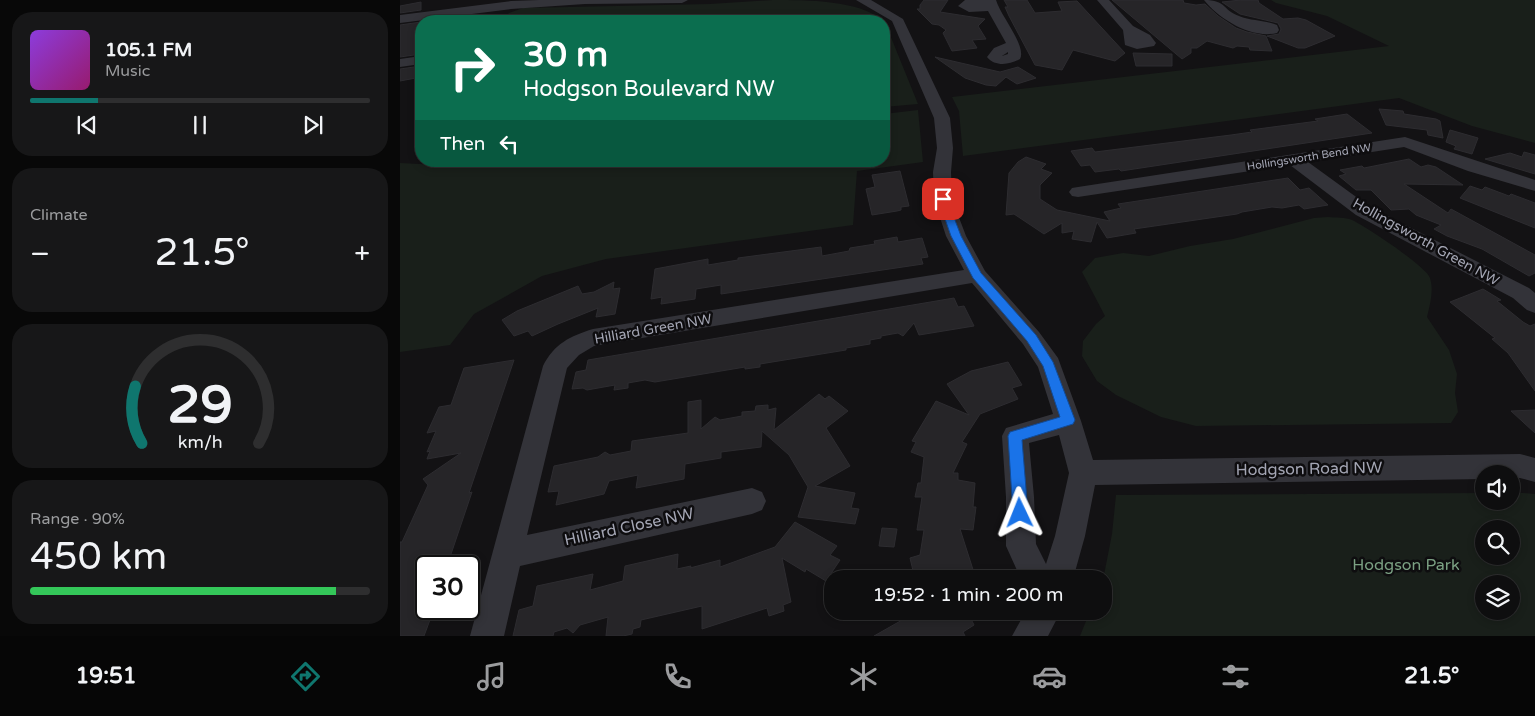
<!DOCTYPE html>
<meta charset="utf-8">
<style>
body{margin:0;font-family:"Varela Round",sans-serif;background:#171718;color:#f1f3f6;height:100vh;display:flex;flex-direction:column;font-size:19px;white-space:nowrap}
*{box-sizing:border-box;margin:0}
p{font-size:16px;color:#9b9c9e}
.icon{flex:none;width:28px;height:28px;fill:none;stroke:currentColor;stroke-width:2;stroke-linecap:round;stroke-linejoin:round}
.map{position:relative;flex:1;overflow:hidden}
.details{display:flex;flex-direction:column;gap:12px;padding:12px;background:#080808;width:400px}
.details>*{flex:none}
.hud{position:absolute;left:15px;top:15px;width:475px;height:152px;border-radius:20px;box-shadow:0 2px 8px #0003,0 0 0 1px #2e2e2f;background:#0b6e4f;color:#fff;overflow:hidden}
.buttons{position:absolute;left:1075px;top:465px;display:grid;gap:10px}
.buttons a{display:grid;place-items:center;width:45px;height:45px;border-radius:50%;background:#0e0e0f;box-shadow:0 2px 8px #0003,0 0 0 1px #2e2e2f;font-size:25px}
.speed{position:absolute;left:15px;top:555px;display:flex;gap:10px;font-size:25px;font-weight:700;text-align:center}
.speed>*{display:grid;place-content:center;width:65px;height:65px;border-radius:50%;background:#0e0e0f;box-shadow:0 2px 8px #0003,0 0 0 1px #2e2e2f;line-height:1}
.speed .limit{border:2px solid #111;border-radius:8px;background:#fff;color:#111}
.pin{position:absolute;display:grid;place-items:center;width:42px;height:42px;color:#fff;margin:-21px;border-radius:10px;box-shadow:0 2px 8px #0006}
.me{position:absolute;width:55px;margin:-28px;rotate:358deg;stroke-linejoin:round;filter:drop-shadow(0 0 4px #0008)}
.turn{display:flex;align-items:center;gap:18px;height:105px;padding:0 25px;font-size:22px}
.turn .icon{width:65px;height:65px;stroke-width:2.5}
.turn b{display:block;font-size:35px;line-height:42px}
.then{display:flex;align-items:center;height:48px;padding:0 25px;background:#0003;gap:10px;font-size:19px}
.big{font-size:38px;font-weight:600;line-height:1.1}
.details .widget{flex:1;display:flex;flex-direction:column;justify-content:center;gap:8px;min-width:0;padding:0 18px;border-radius:20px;background:#171718}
.details .dial{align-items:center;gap:0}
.dial svg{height:130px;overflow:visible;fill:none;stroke:#2e2e2f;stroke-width:7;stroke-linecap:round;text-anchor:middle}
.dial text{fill:#f1f3f6;stroke:none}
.song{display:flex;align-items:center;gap:15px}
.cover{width:60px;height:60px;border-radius:8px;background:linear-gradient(135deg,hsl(270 70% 55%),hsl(320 70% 35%))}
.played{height:5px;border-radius:2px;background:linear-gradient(90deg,#0f766e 20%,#2e2e2f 20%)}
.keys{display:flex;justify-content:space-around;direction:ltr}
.heat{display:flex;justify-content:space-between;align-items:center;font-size:28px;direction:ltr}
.charge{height:8px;border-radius:4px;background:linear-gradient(90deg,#34c759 90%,#2e2e2f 0)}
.trip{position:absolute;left:424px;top:570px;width:288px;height:50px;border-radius:20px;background:#0e0e0f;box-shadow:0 2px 8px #0003,0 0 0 1px #2e2e2f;font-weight:600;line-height:50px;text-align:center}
.tabs{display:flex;height:80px;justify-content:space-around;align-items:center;background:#060606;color:#9b9c9e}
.tabs .icon{width:35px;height:35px}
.tabs .selected{color:#0f766e}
.tabs b{font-size:22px;color:#f1f3f6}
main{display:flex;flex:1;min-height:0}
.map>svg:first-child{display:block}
</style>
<main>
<section class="details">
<div class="widget">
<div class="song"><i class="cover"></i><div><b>105.1 FM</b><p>Music</p></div></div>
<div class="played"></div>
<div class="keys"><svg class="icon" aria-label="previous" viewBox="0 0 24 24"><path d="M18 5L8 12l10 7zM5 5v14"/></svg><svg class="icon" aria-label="pause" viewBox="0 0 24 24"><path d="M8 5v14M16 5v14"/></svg><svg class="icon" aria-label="next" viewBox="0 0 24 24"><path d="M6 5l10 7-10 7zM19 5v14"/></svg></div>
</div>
<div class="widget"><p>Climate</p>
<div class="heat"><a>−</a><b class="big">21.5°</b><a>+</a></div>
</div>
<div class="widget dial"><svg viewBox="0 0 100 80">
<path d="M14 69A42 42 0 1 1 86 69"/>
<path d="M14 69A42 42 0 0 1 10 34" stroke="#0f766e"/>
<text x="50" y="56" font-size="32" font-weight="700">29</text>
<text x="50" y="72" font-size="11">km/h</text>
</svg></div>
<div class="widget"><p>Range · 90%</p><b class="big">450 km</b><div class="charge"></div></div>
</section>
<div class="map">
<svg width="1135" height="636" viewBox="0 0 1135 636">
<rect width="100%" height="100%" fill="#131214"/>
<!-- green -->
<path fill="#191f1a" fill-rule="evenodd" d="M 373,0 C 407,0 460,0 483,21 L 102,21 L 109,13 L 123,8 L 310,4 Z
M 871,0 L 1135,0 L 1135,143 L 1072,126 L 999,98 L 563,156 L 559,111 L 552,97 L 989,46 L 927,16 L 876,3 Z
M 484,22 L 486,25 L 518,104 L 484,107 Z
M 518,110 L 523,162 L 457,171 L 453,225 L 206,259 L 142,276 L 74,314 L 50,345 L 0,352 L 0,163 L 38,165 L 73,161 L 484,161 L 484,114 Z
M 928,217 C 936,218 945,217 952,220 C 965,226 1026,266 1030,278 C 1034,291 1030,304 1027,317 L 1049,350 L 1057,374 L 1055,393 L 1058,412 L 1051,423 L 796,426 L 761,417 L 716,395 L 697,381 L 682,356 L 683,341 L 696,324 L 705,316 L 682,272 L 695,258 L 723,253 L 749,256 L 790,246 L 833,239 L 914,218 Z
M 1111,492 L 1135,494 L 1135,636 L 680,636 L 690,611 L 702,611 L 703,580 L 712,534 L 716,495 L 1084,493 L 1084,501 L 1111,501 ZM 1084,529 L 1111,529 L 1111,556 L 1084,556 ZM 1084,584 L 1111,584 L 1111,611 L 1084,611 Z"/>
<!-- building -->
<path fill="#262528" stroke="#2d2c30" d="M 524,0 L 548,0 L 540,12 L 585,19 L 578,26 L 586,39 L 572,40 L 577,48 L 552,51 L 543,33 L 546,30 L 539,25 L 532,24 L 517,9 L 520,9 L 520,5 Z
M 604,0 L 627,0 L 635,13 L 662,11 L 658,2 L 677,1 L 725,53 L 715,61 L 673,50 L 662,70 L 635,65 L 609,16 L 605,7 L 608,7 Z
M 712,0 L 783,0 L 784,3 L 796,5 L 805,4 L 818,16 L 836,28 L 847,32 L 866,36 L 872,51 L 850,50 L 849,47 L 837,46 L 833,48 L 807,41 L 797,48 L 791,48 L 791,53 L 782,59 Z
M 841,0 L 858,0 L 859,3 L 883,19 L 898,18 L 906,20 L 935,36 L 905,48 L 898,48 L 867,36 L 879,34 L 881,29 L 878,23 L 840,14 L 822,2 Z
M 21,2 L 21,10 L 0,13 L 0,6 Z
M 21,22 L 21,54 L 0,57 L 0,25 Z
M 733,53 L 772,54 L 772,66 L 736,66 Z
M 535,57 L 600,72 L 618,67 L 636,78 L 617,84 L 606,77 L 596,86 L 586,85 L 565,78 Z
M 21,66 L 21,77 L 0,81 L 0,69 Z
M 979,109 L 1003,111 L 1004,114 L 1036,119 L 1040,121 L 1043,138 L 1028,135 L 1027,130 L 986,125 Z
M 947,114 L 972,133 L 721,171 L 719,169 L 695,172 L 690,165 L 681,166 L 671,151 L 692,148 L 695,152 L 831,135 L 852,132 L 850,130 L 918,121 L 915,119 Z
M 1050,130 L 1078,138 L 1072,154 L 1054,149 L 1056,146 L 1046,142 Z
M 1124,152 L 1135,155 L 1135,174 L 1085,159 L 1110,153 L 1122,157 Z
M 626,157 L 646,164 L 641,169 L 652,173 L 640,185 L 640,199 L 657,210 L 710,221 L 704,212 L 721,208 L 718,204 L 888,178 L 900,190 L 909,188 L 928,205 L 904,209 L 899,205 L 882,208 L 872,207 L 842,212 L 837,214 L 734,229 L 736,233 L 707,238 L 697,222 L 691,242 L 672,239 L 674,231 L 662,233 L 662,223 L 644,234 L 614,214 L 606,215 L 609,173 L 618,162 Z
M 1009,159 L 1021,167 L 1028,165 L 1036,167 L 1063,185 L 1004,184 L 1048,213 L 1051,209 L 1135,255 L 1135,273 L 1129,276 L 1082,249 L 1047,236 L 1034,229 L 1041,225 L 1016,215 L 1009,209 L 991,210 L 971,190 L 956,190 L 939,176 L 946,174 L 940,170 L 962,166 L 964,168 Z
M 500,171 L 509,206 L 501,207 L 501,210 L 497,211 L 472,215 L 466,189 L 475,187 L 472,175 Z
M 1070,186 L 1082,190 L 1085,187 L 1109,196 L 1111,194 L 1135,203 L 1135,228 L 1060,198 Z
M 497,237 L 498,242 L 522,238 L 528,257 L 521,258 L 523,264 L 321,294 L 321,285 L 296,289 L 295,299 L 261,304 L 262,297 L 251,299 L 255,269 L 308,259 L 308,265 L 338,260 L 338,258 L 421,247 L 422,256 L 449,251 L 450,248 L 475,244 L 474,241 Z
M 214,282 L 213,289 L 220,288 L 215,314 L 196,317 L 198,308 L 158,324 L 132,336 L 128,331 L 114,336 L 102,320 L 117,311 L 178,286 L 182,294 L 194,292 Z
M 1083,289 L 1101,300 L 1097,301 L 1123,322 L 1130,326 L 1135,324 L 1135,391 L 1108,353 L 1092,339 L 1095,338 L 1050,302 Z
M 554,298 L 558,307 L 564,306 L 574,326 L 519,335 L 514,323 L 503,336 L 498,333 L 481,336 L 481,338 L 470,340 L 470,344 L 446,348 L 446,350 L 360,364 L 360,367 L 345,369 L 345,367 L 255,382 L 245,380 L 228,383 L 228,388 L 214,390 L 215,385 L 187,390 L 183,388 L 172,389 L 176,372 L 186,370 L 188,360 Z
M 114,360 L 69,493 L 72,492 L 47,566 L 26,566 L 26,578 L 17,606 L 26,604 L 26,609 L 34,609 L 24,636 L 0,636 L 0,542 L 2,542 L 28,485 L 23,479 L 61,453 L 27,459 L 30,451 L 27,452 L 36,431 L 27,433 L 39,407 L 51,405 L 64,368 Z
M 608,362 L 622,385 L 612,388 L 618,399 L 580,414 L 562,442 L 567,444 L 553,473 L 558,473 L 558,480 L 575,483 L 573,507 L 576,507 L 573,530 L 560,529 L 576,579 L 515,579 L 510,558 L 520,555 L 524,530 L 517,530 L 522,497 L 515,497 L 518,483 L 521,483 L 524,457 L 511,452 L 516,442 L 512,441 L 536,401 L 569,415 L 547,384 L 571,371 Z
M 419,394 L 425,399 L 429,396 L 448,411 L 426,428 L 450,466 L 415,486 L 455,493 L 451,508 L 459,509 L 455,524 L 398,517 L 408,487 L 389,455 L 362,431 L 361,447 L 321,452 L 321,458 L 285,464 L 284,479 L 236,488 L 238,475 L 209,481 L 204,494 L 156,505 L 159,491 L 148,492 L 154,466 L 198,457 L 205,452 L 210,455 L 231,451 L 232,441 L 288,433 L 288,402 L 301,400 L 301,429 L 315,417 L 320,420 L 342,416 L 342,412 L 355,411 L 356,406 L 368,405 L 368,410 L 376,408 L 374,430 Z
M 1135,410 L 1135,433 L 1111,411 Z
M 395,522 L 437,546 L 430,555 L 440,560 L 426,581 L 406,569 L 405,572 L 382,558 L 391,602 L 383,605 L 384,611 L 369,616 L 367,608 L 302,629 L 302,606 L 241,620 L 240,627 L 233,629 L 232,634 L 223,636 L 206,636 L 208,617 L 180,625 L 173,633 L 167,628 L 154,632 L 153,636 L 113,636 L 119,610 L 133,606 L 137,586 L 193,574 L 190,590 L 223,581 L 225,566 L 278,554 L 277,569 L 291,566 L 290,568 L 320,560 L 320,567 L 375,547 Z
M 482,528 L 497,529 L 494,547 L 479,546 Z
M 518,611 L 567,611 L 574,625 L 563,632 L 565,636 L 474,636 Z"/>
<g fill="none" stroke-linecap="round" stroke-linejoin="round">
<!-- minor -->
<path fill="#333339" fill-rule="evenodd" d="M 139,0 L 288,0 L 282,3 L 185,4 L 111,9 L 0,23 L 0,15 L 111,1 Z
M 456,0 L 471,0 L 503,19 L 550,118 L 553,148 L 551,172 L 552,199 L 566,236 L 585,271 L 639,332 L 658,358 L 681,421 L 693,460 L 1120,454 L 1135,458 L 1135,482 L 1120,478 L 1111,478 L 1111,474 L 1084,474 L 1084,479 L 695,485 L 685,536 L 673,579 L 621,579 L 606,546 L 606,497 L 602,436 L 606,428 L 653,414 L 638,367 L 623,344 L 572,283 L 194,346 L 179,355 L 167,368 L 127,535 L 352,488 L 362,492 L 366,501 L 362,510 L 352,514 L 120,566 L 104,636 L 70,636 L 143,366 C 154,344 170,336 193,329 L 564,270 L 546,236 L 534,199 L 533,172 L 537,148 L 534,118 L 492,21 ZM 659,435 L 669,473 L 655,536 L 646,564 L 636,544 L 634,497 L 629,443 Z
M 596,0 C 600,15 627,46 620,59 C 610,65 595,67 587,57 L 594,48 L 606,43 L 588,11 L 569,12 L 558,6 L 565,0 ZM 608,52 L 608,54 L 602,56 Z
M 697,0 L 709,0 L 733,26 L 750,35 L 756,43 L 754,46 L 737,49 L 725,45 L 723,30 Z
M 804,0 C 827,0 822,10 839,16 C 851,21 865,20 877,25 L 879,30 L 877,33 C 852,39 820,20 804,0 Z
M 21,56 L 21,64 L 0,67 L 0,59 Z
M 1005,137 L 1135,180 L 1135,191 L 1068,171 L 1004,147 L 908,162 L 970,207 L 1129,288 L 1135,293 L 1135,313 L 1127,310 L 1113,298 L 956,215 L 890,165 L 678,197 L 672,196 L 669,192 L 672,188 L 678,187 Z
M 626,611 L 661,611 L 648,636 L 612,636 Z"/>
</g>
<!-- route -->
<path fill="#1a73e8" stroke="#114b97" d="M 543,196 L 547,199 L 561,236 L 581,273 L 636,335 L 653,362 L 675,420 L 673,424 L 622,440 L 628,513 L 625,518 L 620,520 L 615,518 L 613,513 L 608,436 L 610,432 L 660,417 L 643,366 L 627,341 L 573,278 L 551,236 L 538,199 Z"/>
<g text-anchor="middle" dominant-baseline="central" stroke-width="5" stroke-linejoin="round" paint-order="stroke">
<!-- far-street labels -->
<g font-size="11" fill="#a4a6b4" stroke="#0e0d0f">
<text transform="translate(909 157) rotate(-9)">Hollingsworth Bend NW</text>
</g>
<!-- street labels -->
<g font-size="14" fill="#a4a6b4" stroke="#0e0d0f">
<text transform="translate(1026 242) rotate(29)">Hollingsworth Green NW</text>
<text transform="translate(253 329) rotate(-10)">Hilliard Green NW</text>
</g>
<!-- near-street labels -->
<g font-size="16" fill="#a4a6b4" stroke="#0e0d0f">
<text transform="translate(909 469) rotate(-1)">Hodgson Road NW</text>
<text transform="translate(229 527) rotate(-12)">Hilliard Close NW</text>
</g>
<!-- near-park labels -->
<g font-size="16" fill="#7ba083" stroke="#0e0d0f">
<text x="1006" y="565">Hodgson Park</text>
</g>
</g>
</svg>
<div class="buttons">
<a><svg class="icon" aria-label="sound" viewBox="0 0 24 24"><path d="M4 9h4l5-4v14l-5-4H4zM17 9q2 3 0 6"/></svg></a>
<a><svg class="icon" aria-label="search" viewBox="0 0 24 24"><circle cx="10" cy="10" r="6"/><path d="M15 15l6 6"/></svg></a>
<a><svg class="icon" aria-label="layers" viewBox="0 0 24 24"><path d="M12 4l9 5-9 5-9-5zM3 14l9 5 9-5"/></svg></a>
</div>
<div class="speed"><div class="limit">30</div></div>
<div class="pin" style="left:543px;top:199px;background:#d93025"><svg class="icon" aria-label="arrive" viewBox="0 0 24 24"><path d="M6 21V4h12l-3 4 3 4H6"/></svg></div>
<svg class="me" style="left:620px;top:513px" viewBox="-20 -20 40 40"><path d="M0-17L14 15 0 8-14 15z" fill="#1a73e8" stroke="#fff" stroke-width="4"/></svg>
<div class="trip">19:52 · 1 min · 200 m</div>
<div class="hud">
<div class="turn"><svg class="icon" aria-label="right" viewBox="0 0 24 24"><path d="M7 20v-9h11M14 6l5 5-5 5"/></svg><div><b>30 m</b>Hodgson Boulevard NW</div></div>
<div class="then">Then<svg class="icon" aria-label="left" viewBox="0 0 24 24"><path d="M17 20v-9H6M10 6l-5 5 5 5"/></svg></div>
</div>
</div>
</main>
<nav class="tabs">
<b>19:51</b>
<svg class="icon selected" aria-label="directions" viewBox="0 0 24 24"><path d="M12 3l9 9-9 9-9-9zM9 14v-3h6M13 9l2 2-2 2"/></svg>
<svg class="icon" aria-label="music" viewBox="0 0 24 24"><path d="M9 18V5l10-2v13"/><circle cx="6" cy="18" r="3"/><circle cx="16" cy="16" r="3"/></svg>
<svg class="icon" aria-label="phone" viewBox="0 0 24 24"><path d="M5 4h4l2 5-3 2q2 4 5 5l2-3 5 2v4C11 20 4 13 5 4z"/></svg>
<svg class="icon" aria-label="climate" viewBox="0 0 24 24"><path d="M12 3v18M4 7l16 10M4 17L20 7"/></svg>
<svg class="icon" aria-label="car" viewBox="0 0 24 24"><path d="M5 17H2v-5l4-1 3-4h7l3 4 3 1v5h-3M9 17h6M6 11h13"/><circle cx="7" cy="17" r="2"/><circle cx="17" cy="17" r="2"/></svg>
<svg class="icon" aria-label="filters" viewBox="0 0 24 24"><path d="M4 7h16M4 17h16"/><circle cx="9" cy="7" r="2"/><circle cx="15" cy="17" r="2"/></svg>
<b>21.5°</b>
</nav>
